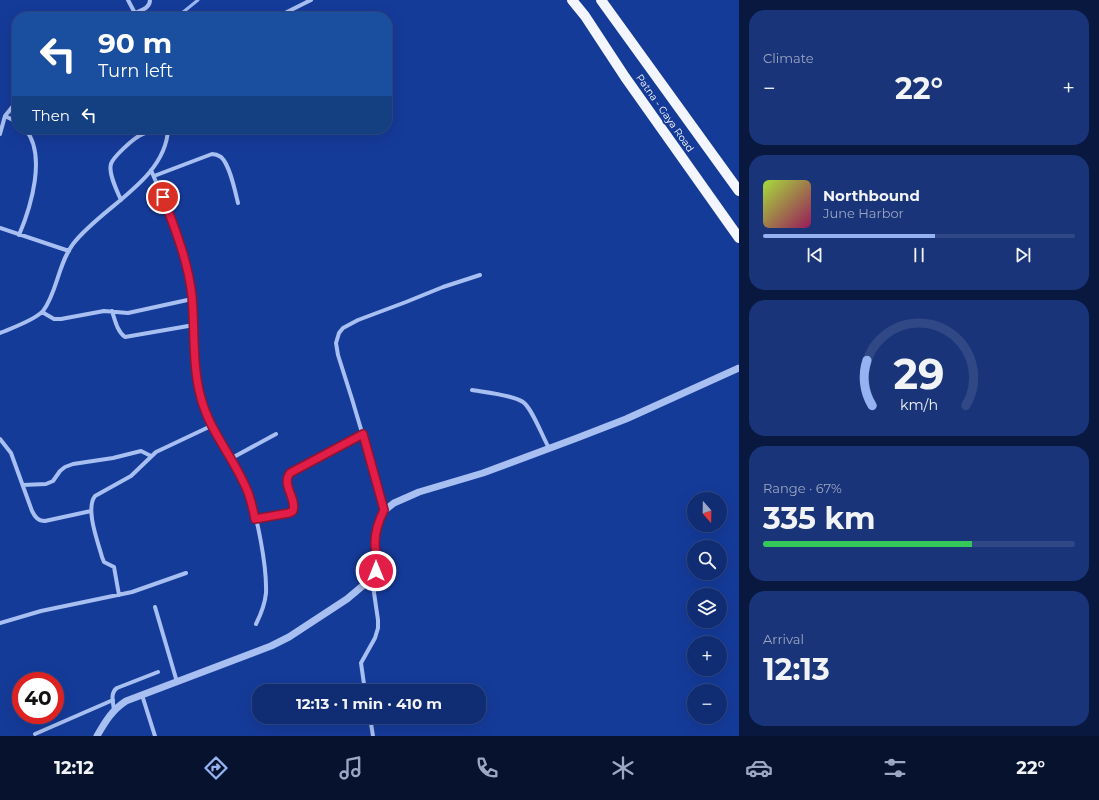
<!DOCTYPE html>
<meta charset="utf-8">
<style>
body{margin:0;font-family:Montserrat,sans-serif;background:#193478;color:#f1f3f6;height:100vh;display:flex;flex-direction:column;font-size:15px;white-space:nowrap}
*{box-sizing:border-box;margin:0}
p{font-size:13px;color:#9ca7c4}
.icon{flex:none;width:22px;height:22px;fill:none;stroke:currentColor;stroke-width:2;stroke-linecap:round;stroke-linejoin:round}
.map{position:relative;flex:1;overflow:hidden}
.side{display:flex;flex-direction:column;gap:10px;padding:10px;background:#09183f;width:360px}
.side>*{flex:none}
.guide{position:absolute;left:12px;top:12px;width:380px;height:122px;border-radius:16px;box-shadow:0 4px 16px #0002,0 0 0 1px #304885;background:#1a4fa0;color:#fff;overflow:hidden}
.needle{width:26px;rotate:160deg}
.buttons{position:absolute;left:687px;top:492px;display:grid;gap:8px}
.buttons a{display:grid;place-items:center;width:40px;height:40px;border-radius:50%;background:#102c73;box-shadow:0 4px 16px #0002,0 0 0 1px #304885;font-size:20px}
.speed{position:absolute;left:12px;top:672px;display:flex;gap:8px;font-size:20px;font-weight:700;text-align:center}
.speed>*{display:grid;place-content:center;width:52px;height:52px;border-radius:50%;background:#102c73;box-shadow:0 4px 16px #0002,0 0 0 1px #304885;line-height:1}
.speed .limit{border:6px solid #d22;background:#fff;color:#111}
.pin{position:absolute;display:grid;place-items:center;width:34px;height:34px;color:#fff;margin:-17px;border:2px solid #fff;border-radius:50%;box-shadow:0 1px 4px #0007}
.me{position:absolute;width:44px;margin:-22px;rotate:0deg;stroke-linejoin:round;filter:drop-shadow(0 0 3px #0008)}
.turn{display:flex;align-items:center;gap:14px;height:84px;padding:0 20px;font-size:18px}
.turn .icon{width:52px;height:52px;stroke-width:2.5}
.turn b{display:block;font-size:28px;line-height:34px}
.then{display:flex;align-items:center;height:38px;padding:0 20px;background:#0003;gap:8px;font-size:15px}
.big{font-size:30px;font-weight:700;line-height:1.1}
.side .widget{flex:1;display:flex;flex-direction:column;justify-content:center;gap:6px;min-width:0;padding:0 14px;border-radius:16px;background:#193478}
.side .dial{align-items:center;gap:0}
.dial svg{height:104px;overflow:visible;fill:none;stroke:#304885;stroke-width:7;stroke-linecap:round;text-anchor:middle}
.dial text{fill:#f1f3f6;stroke:none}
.song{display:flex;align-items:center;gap:12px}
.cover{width:48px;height:48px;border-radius:6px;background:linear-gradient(135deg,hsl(80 70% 55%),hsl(330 70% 35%))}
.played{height:4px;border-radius:2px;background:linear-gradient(90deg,#95b2f1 55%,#304885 55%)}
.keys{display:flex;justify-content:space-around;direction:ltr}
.heat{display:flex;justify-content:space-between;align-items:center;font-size:22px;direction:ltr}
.charge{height:6px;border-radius:3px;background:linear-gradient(90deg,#34c759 67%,#304885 0)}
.trip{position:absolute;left:252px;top:684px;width:234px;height:40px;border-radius:16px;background:#102c73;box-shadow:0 4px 16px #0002,0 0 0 1px #304885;font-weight:700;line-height:40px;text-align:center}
.dock{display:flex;height:64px;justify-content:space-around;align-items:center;background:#06122e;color:#9ca7c4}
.dock .icon{width:28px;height:28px}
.dock .active{color:#95b2f1}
.dock b{font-size:18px;color:#f1f3f6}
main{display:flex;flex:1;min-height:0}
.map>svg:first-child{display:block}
</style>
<main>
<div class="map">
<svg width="739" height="736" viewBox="0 0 739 736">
<rect width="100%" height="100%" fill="#153b99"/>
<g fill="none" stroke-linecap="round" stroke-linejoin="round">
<!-- stream -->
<path stroke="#9ab7f5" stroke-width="3" d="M 177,17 L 198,0
M 12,113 L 17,112"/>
<!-- minor -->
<path stroke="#a8bff2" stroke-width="4" d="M 128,0 L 137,17
M 135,13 C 142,10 150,8 150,0
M 277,17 L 311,0
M 5,116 L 17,122
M 0,134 L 5,116 L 17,101
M 151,170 C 168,210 185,250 191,293 C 196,327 191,364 201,398 C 210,432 233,458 247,489 C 257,514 267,566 266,593 C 265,604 261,614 256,624
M 154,176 L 212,154 C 215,154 218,155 221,157 C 230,165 235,191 238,203
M 121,200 C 117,191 108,173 111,164 C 113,157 132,140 139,136 C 145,133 151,131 156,129
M 0,228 L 69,251
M 19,235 C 31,207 47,154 25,129
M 112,311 C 115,320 117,331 125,337 L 194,325
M 42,312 L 54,319 L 61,319 L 104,311 L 128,313 L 192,299
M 0,333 C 12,328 35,320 43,311 C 57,293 58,264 73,244 C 101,207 166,180 168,129
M 472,390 C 484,392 513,395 523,402 C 532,408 543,438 549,448
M 0,439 L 11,453 L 32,511 C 35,517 38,521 45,521 L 91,511
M 230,459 L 276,434
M 23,485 L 46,484 L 53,481 L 60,471 L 65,467 L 73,464 L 113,458 L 141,451 L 151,456
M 385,510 L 352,399 L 338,355 L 336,343 L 339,333 L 343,328 L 358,320 L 406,302 L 443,287 L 480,275
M 255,519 L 289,513 L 293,511 C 297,498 282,484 290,473 L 363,434
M 119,595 L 114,567 L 104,562 L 102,557 C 98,542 85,509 95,496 L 131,476 L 156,452 L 211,426
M 155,607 L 177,682
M 0,623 L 41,611 L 132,592 L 186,573
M 365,691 L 361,663 L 375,638 L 378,628 L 378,620 L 372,579
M 142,695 L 155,736
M 114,710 C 113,702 110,693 117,688 L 158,672
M 370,717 L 373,736
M 35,734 L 113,700"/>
<!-- tertiary -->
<path stroke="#a8bff2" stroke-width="7" d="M 97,736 C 105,722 112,710 126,701 L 271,646 L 289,637 L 347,599 L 372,578 L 378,566 L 375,542 L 379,519 L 385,510 L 394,503 L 419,492 L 483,473 L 577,438 L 626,419 L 739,368"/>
<!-- primary -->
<path stroke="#f4f6ff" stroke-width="10" d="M 572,0 L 585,16 L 625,77 L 739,238
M 601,0 L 739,191"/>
</g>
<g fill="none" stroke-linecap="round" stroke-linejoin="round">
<defs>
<path id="route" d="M 163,197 C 175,229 188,261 192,296 C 195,329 192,367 201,398 C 210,432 234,458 247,490 C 251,499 253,509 255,519 L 289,513 L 293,511 C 297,498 281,485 290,473 L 363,434 L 384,510 C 379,520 375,531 375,543 C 375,552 379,562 376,571"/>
</defs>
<!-- route casing -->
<use href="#route" stroke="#92132f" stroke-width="10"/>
<!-- route -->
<use href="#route" stroke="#e11d48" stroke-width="7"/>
</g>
<g text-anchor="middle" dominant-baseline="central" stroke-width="4" stroke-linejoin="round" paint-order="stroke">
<!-- street labels -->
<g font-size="10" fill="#fff" stroke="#153b99">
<text transform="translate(665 113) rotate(55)">Patna - Gaya Road</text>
</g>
</g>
</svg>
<div class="buttons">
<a><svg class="needle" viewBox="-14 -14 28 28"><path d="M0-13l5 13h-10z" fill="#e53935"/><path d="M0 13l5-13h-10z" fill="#9ca7c4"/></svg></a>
<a><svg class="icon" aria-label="search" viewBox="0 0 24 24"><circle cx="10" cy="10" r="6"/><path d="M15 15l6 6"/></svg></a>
<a><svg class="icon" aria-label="layers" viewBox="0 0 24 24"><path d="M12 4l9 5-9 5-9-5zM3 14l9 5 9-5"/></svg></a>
<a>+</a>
<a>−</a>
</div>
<div class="speed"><div class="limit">40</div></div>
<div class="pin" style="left:163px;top:197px;background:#d93025"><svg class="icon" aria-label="arrive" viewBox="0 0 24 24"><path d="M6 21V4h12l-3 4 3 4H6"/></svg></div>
<svg class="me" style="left:376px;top:571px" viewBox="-20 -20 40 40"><circle r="17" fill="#e11d48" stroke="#fff" stroke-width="3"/><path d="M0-11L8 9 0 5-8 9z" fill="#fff"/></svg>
<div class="trip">12:13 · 1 min · 410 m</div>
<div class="guide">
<div class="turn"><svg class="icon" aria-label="left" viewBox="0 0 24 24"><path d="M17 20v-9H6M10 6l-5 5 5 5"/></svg><div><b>90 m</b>Turn left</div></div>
<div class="then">Then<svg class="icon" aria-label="left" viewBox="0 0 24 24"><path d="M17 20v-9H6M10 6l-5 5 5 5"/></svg></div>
</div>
</div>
<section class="side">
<div class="widget"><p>Climate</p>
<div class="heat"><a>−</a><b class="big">22°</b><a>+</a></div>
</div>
<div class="widget">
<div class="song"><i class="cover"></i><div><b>Northbound</b><p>June Harbor</p></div></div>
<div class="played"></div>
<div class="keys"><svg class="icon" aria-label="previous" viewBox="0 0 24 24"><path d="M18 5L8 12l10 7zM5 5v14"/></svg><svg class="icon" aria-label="pause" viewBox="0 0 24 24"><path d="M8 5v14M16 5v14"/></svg><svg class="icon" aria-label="next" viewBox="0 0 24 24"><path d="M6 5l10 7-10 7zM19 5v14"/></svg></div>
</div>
<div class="widget dial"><svg viewBox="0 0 100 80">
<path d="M14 69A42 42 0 1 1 86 69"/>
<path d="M14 69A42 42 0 0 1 10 34" stroke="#95b2f1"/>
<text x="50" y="56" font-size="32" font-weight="700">29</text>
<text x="50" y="72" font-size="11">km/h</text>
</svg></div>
<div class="widget"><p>Range · 67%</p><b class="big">335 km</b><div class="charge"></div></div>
<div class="widget"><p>Arrival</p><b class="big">12:13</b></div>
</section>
</main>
<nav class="dock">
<b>12:12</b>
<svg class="icon active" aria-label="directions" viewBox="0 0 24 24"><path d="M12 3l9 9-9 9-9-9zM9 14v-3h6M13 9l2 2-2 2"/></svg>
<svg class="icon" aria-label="music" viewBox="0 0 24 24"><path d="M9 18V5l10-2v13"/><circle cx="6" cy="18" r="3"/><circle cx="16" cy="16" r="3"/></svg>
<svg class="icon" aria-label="phone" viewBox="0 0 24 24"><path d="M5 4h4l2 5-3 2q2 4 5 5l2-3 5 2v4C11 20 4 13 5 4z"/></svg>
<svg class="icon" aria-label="climate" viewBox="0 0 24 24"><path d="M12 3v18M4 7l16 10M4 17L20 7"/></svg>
<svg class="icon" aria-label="car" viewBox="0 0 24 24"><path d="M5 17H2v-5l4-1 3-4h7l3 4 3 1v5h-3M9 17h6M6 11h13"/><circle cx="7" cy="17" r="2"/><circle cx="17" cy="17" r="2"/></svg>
<svg class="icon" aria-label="filters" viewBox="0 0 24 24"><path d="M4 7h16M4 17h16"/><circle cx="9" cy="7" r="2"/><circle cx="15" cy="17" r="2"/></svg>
<b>22°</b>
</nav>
